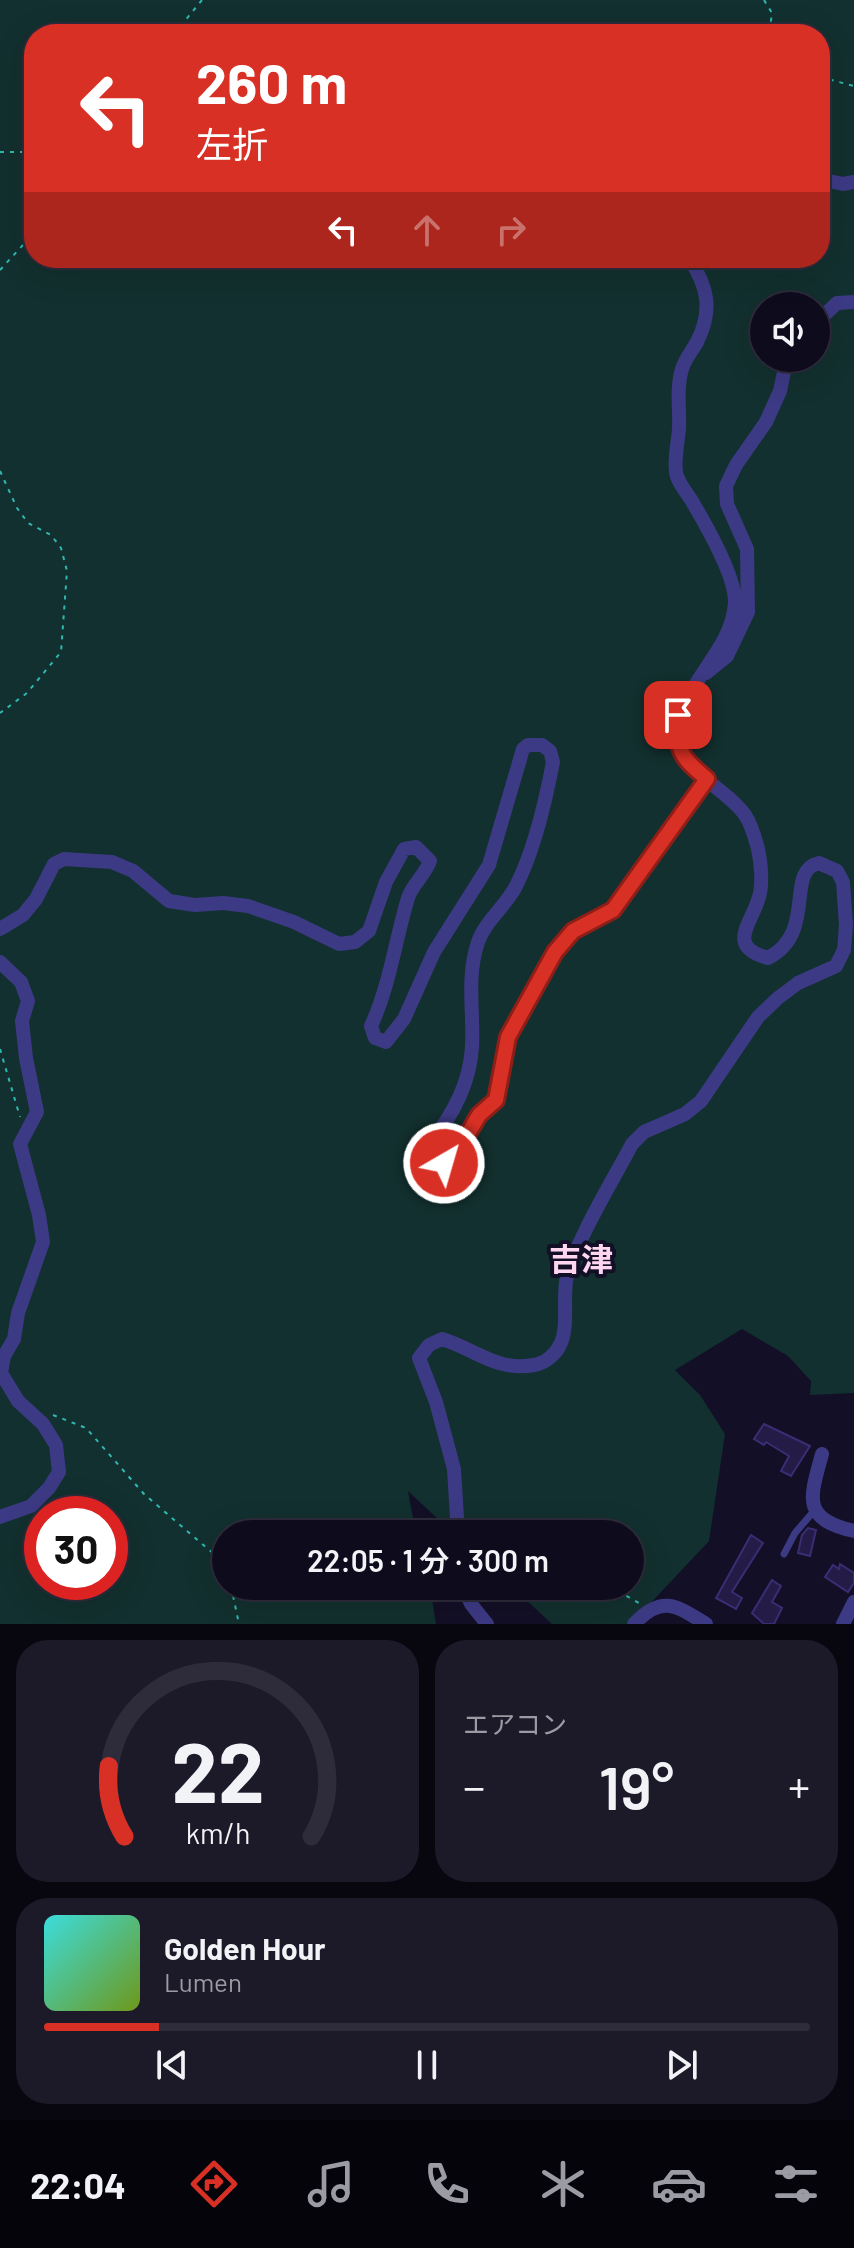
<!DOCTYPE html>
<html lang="ja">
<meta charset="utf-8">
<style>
body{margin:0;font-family:Barlow,"Noto Sans JP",sans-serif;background:#1c1929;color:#f1f3f6;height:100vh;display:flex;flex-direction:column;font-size:30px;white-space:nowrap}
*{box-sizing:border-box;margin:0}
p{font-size:26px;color:#9b9ba3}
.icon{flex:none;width:44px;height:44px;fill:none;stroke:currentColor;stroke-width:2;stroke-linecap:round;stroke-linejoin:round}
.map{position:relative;height:1624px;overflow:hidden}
.side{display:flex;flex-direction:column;gap:16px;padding:16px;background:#08060f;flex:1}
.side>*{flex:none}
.top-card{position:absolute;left:24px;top:24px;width:806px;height:244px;border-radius:32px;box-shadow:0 8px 32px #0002,0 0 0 2px #2e2b3b;background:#d93025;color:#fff;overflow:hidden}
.buttons{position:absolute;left:750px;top:292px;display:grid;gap:16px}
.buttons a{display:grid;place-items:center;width:80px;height:80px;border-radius:50%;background:#0e0b1c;box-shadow:0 8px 32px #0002,0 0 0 2px #2e2b3b;font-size:40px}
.speed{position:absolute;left:24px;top:1496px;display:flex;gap:16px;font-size:40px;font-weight:700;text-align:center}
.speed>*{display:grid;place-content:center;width:104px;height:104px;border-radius:50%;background:#0e0b1c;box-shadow:0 8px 32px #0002,0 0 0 2px #2e2b3b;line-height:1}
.speed .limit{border:12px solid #d22;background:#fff;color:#111}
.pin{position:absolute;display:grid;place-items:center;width:68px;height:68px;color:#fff;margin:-34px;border-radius:16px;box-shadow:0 4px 12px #0006}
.me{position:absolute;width:88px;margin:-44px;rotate:38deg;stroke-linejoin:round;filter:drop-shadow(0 0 6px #0008)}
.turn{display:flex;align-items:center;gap:28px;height:168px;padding:0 40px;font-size:36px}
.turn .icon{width:104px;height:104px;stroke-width:2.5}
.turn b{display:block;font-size:56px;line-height:68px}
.lanes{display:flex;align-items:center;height:76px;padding:0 40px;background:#0003;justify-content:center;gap:40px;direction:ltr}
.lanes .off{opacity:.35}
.big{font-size:60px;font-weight:600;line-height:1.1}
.side .card{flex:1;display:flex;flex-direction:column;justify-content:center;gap:12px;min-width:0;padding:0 28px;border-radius:32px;background:#1c1929}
.side .dial{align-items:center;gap:0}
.dial svg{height:208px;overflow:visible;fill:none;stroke:#2e2b3b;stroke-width:7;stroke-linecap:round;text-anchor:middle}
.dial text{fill:#f1f3f6;stroke:none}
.song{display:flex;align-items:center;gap:24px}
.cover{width:96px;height:96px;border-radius:12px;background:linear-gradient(135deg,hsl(180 70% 55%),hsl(80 70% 35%))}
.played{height:8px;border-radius:4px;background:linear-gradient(90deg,#d93025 15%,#2e2b3b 15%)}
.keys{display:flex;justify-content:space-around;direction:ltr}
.heat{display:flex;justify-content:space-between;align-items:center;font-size:44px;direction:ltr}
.side .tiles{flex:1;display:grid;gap:16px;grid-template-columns:1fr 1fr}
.card:last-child{grid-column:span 2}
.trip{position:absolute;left:212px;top:1520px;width:432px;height:80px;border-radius:40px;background:#0e0b1c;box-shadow:0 8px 32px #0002,0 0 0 2px #2e2b3b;font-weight:600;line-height:80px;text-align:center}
.tabs{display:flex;height:128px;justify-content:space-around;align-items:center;background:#06040b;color:#9b9ba3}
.tabs .icon{width:56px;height:56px}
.tabs .current{color:#d93025}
.tabs b{font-size:36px;color:#f1f3f6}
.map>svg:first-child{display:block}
</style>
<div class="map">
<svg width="854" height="1624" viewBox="0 0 854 1624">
<rect width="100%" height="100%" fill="#130f26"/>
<!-- green -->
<path fill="#12302f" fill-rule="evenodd" d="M 0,0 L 854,0 L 854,1393 L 810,1395 L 811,1381 L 788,1356 L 742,1329 L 675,1370 L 700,1395 L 725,1434 L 709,1541 L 631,1624 L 552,1624 L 511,1586 L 630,1586 L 630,1534 L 454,1534 L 408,1491 L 416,1534 L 226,1534 L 226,1586 L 430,1586 L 436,1624 L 0,1624 ZM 34,34 L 820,34 L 820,258 L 34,258 ZM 764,306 L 816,306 L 816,358 L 764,358 ZM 42,1514 L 110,1514 L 110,1582 L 42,1582 Z"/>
<!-- building -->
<path fill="#241b47" stroke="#3b2d73" stroke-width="2" d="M 764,1424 L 810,1446 L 791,1476 L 781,1471 L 789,1456 L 766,1442 L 764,1445 L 754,1439 Z
M 808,1528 L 816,1530 L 810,1556 L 798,1553 L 802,1535 Z
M 751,1535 L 763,1543 L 732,1592 L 742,1598 L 736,1609 L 716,1598 Z
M 840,1564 L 854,1573 L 854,1583 L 848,1592 L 825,1577 L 833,1565 L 839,1569 Z
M 772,1580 L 781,1586 L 772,1602 L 782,1608 L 774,1624 L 764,1624 L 752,1613 Z"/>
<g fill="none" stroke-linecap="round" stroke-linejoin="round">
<!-- path -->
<path stroke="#2fb8b0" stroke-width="2" stroke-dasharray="4 6" stroke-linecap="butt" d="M 764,0 L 772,13 L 770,28 L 765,34
M 174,34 L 202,0
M 820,77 L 854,86
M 0,152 L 22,152 L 34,145
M 0,270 L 34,233
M 0,471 L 17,508 L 28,523 L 51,535 L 61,548 L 67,571 L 61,652 L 27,693 L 0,713
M 0,1049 L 20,1117
M 53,1415 L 86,1428 L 144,1494 L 215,1555 L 226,1574
M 231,1586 L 239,1624
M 609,1586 L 639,1603"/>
<!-- lane -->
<path stroke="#3d3a85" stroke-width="7" d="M 784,1554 L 795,1533 L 814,1511"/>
<!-- street -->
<path stroke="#3d3a85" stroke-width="14" d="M 820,179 L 843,184 L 854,182
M 816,323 L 837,303 L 854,302
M 706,673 L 727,656 L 748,612 L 747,549 L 727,504 L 726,486 L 736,465 L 766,422 L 780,391 L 787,358
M 0,929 L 23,915 L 36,899 L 54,864 L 64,859 L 112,862 L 133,871 L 169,901 L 195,905 L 223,903 L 248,906 L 294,922 L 339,944 L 355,942 L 369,931 L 386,882 L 404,849 L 416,847 L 430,861 C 425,875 412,885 408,898 C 395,941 390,985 371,1026 L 375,1038 L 386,1042 L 404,1019 L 434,952 L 489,865 L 523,749 L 528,745 L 542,745 L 550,751 L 553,762 C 546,799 533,853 516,886 C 506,906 485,921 478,942 C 466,978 474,1011 472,1047 C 470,1084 451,1118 428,1146 L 432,1160 L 444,1163 L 462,1144 L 479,1115 L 496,1100 L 508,1037 L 555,952 L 573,931 L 613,910 L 707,779
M 0,962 L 21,982 L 28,1001 L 22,1021 L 26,1058 L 37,1112 L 20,1144 L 39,1215 L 43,1242 L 18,1313 L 14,1339 L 4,1356 L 1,1373 L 18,1401 L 43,1424 L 56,1445 L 59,1472 L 49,1488 L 31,1506 L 0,1517
M 822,1454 C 810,1498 801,1519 854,1531
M 458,1534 L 454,1469 L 436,1402 L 419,1358 L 429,1345 L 442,1339 C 475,1349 497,1372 534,1365 C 546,1363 556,1354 561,1343 C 569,1323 562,1297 567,1276 C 579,1235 612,1182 632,1144 L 644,1132 L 685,1114 L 701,1101 L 758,1017 L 778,998 L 798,983 L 836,966 L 844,950 L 846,925 L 843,882 L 837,871 L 819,863 C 784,871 818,932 768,958 C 725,946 752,924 759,897 C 763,884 761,862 758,849 C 755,838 752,825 745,815 C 729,791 680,769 677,741 C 674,688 732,655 735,603 C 736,578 706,525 693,503 C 688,494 677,482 676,472 C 674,459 678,442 679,429 C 680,409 676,388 682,369 C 685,359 692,351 697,342 C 713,310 708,287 689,258
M 463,1586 L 471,1604 L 487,1624
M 634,1624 C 662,1594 677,1606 706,1624
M 843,1624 L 854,1602"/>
</g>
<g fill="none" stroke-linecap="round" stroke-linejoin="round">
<defs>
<path id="route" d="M 444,1163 L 462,1144 L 479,1115 L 496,1100 L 508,1037 L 555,952 L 573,931 L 613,910 L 707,779 C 679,756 677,751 678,715"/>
</defs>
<!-- route casing -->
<use href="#route" stroke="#8d1f18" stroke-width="20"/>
<!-- route -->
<use href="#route" stroke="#d93025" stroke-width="14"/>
</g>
<g text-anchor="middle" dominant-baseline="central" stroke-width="8" stroke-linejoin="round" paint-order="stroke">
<!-- quarter labels -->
<g font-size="32" font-weight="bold" fill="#ffd6f0" stroke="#130f26">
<text x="581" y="1258">吉津</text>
</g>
</g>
</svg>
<div class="buttons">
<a><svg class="icon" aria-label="sound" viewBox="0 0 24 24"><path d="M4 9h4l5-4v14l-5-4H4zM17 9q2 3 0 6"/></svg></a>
</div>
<div class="speed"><div class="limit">30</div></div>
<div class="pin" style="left:678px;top:715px;background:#d93025"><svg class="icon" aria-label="arrive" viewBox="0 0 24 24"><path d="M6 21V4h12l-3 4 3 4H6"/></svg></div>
<svg class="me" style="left:444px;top:1163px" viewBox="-20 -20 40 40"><circle r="17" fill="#d93025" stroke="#fff" stroke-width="3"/><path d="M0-11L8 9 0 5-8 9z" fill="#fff"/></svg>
<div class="trip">22:05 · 1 分 · 300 m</div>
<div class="top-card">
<div class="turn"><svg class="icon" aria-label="left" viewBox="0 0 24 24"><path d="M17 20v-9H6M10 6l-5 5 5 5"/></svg><div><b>260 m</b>左折</div></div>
<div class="lanes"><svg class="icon" aria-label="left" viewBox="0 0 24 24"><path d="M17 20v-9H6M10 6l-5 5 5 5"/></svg><svg class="icon off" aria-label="ahead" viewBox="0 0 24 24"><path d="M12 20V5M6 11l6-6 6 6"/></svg><svg class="icon off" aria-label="right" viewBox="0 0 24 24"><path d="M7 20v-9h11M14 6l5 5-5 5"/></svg></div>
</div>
</div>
<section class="side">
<div class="tiles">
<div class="card dial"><svg viewBox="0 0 100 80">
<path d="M14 69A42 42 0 1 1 86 69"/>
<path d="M14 69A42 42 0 0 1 8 42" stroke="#d93025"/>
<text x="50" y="56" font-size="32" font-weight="700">22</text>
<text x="50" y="72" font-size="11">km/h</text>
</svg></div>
<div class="card"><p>エアコン</p>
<div class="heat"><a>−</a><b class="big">19°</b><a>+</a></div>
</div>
<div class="card">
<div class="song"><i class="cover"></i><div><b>Golden Hour</b><p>Lumen</p></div></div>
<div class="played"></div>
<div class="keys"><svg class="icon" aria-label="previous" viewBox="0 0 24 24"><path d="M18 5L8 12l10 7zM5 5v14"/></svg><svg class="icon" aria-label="pause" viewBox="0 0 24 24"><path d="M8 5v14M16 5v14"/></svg><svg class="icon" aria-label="next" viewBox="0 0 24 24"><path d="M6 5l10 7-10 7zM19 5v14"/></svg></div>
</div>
</div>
</section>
<nav class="tabs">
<b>22:04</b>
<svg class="icon current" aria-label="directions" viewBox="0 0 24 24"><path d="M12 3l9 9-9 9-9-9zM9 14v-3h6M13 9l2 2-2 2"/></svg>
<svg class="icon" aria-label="music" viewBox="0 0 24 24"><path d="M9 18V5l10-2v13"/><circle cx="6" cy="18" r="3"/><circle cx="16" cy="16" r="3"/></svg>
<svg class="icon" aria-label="phone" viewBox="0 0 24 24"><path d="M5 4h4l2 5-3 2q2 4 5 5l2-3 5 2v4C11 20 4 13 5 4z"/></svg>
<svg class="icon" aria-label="climate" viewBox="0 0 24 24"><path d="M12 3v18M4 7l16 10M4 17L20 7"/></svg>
<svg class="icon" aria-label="car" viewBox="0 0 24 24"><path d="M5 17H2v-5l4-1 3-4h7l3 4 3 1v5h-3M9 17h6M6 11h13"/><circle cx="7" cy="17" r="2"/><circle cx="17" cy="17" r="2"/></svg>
<svg class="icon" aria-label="filters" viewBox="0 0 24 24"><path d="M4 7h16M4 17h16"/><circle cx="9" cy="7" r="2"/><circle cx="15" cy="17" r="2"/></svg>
</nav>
